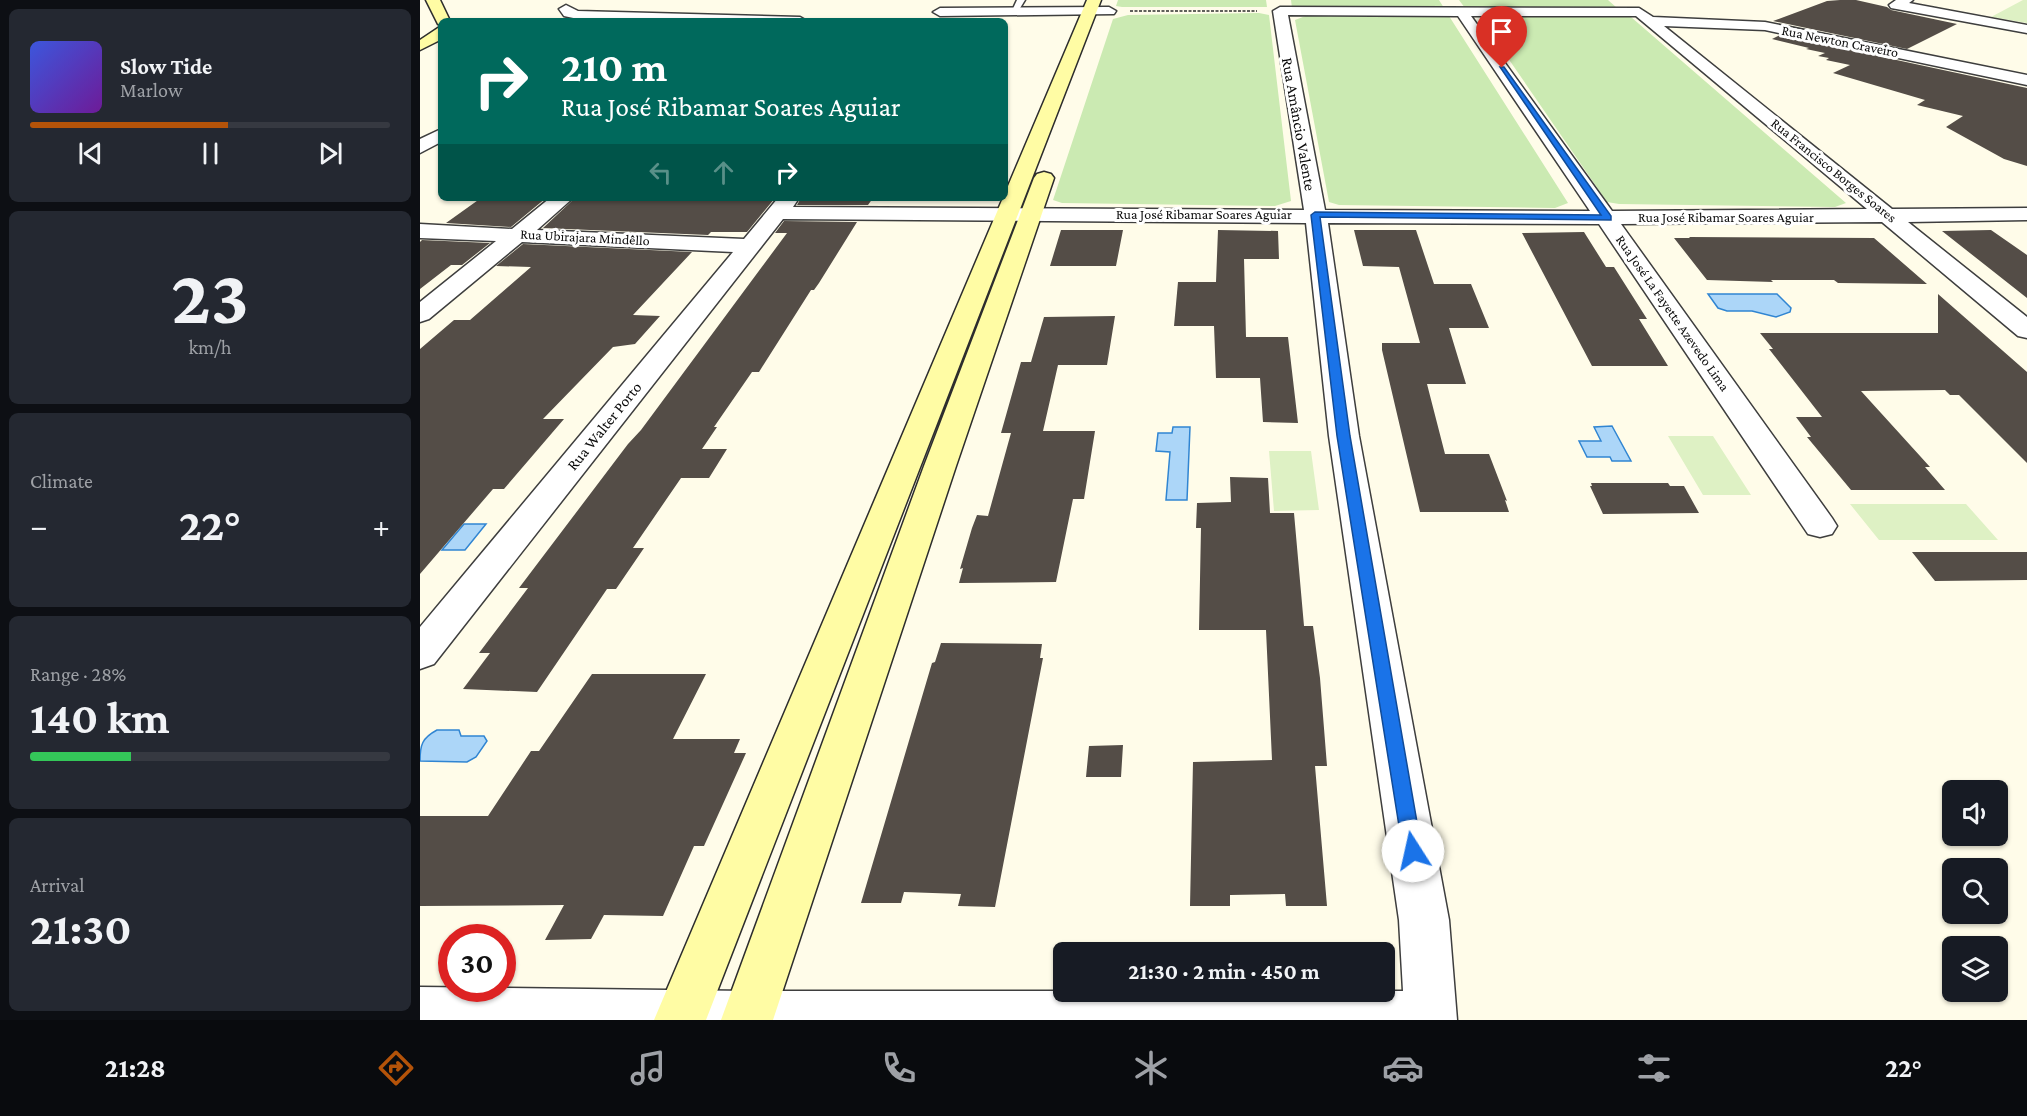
<!DOCTYPE html>
<meta charset="utf-8">
<style>
body{margin:0;font-family:"Crimson Pro",serif;background:#242831;color:#f1f3f6;height:100vh;display:flex;flex-direction:column;font-size:22px;white-space:nowrap}
*{box-sizing:border-box;margin:0}
p{font-size:20px;color:#9ea1a6}
.icon{flex:none;width:33px;height:33px;fill:none;stroke:currentColor;stroke-width:2;stroke-linecap:round;stroke-linejoin:round}
.map{position:relative;flex:1;overflow:hidden}
.side{display:flex;flex-direction:column;gap:9px;padding:9px;background:#0d0f14;width:420px}
.side>*{flex:none}
.guide{position:absolute;left:18px;top:18px;width:570px;height:183px;border-radius:9px;box-shadow:0 2px 4px #0004;background:#00695c;color:#fff;overflow:hidden}
.controls{position:absolute;left:1522px;top:780px;display:grid;gap:12px}
.controls a{display:grid;place-items:center;width:66px;height:66px;border-radius:9px;background:#171b24;box-shadow:0 2px 4px #0004;font-size:30px}
.speed{position:absolute;left:18px;top:924px;display:flex;gap:12px;font-size:30px;font-weight:700;text-align:center}
.speed>*{display:grid;place-content:center;width:78px;height:78px;border-radius:50%;background:#171b24;box-shadow:0 2px 4px #0004;line-height:1}
.speed .limit{border:9px solid #d22;background:#fff;color:#111}
.pin{position:absolute;display:grid;place-items:center;width:51px;height:51px;color:#fff;margin:-62px -26px;border-radius:50% 50% 50% 0;rotate:-45deg;box-shadow:0 0 6px #0007}
.pin .icon{rotate:45deg}
.me{position:absolute;width:66px;margin:-33px;rotate:350deg;stroke-linejoin:round;filter:drop-shadow(0 0 4px #0008)}
.turn{display:flex;align-items:center;gap:21px;height:126px;padding:0 24px;font-size:27px}
.turn .icon{width:78px;height:78px;stroke-width:2.5}
.turn b{display:block;font-size:42px;line-height:51px}
.lanes{display:flex;align-items:center;height:57px;padding:0 24px;background:#0003;justify-content:center;gap:30px;direction:ltr}
.lanes .off{opacity:.35}
.big{font-size:45px;font-weight:700;line-height:1.1}
.side .card{flex:1;display:flex;flex-direction:column;justify-content:center;gap:9px;min-width:0;padding:0 21px;border-radius:9px;background:#242831}
.side .dial{align-items:center;gap:0}
.dial b{font-size:78px;line-height:1}
.song{display:flex;align-items:center;gap:18px}
.cover{width:72px;height:72px;border-radius:9px;background:linear-gradient(135deg,hsl(230 70% 55%),hsl(280 70% 35%))}
.played{height:6px;border-radius:3px;background:linear-gradient(90deg,#b45309 55%,#363941 55%)}
.keys{display:flex;justify-content:space-around;direction:ltr}
.heat{display:flex;justify-content:space-between;align-items:center;font-size:33px;direction:ltr}
.charge{height:9px;border-radius:4px;background:linear-gradient(90deg,#34c759 28%,#363941 0)}
.trip{position:absolute;left:633px;top:942px;width:342px;height:60px;border-radius:9px;background:#171b24;box-shadow:0 2px 4px #0004;font-weight:700;line-height:60px;text-align:center}
.menu{display:flex;height:96px;justify-content:space-around;align-items:center;background:#090b0e;color:#9ea1a6}
.menu .icon{width:42px;height:42px}
.menu .current{color:#b45309}
.menu b{font-size:27px;color:#f1f3f6}
main{display:flex;flex:1;min-height:0}
.map>svg:first-child{display:block}
</style>
<main>
<section class="side">
<div class="card">
<div class="song"><i class="cover"></i><div><b>Slow Tide</b><p>Marlow</p></div></div>
<div class="played"></div>
<div class="keys"><svg class="icon" aria-label="previous" viewBox="0 0 24 24"><path d="M18 5L8 12l10 7zM5 5v14"/></svg><svg class="icon" aria-label="pause" viewBox="0 0 24 24"><path d="M8 5v14M16 5v14"/></svg><svg class="icon" aria-label="next" viewBox="0 0 24 24"><path d="M6 5l10 7-10 7zM19 5v14"/></svg></div>
</div>
<div class="card dial"><b>23</b><p>km/h</p></div>
<div class="card"><p>Climate</p>
<div class="heat"><a>−</a><b class="big">22°</b><a>+</a></div>
</div>
<div class="card"><p>Range · 28%</p><b class="big">140 km</b><div class="charge"></div></div>
<div class="card"><p>Arrival</p><b class="big">21:30</b></div>
</section>
<div class="map">
<svg width="1607" height="1020" viewBox="0 0 1607 1020">
<rect width="100%" height="100%" fill="#fffce9"/>
<!-- green -->
<path fill="#cbeab2" d="M 698,0 L 846,0 L 847,7 L 702,7 L 696,6 Z
M 871,0 L 1019,0 L 1024,8 L 872,8 Z
M 1039,0 L 1188,0 L 1197,8 L 1045,8 Z
M 839,13 L 849,15 L 871,201 L 855,206 L 642,203 L 633,200 L 693,19 L 708,15 Z
M 1018,14 L 1029,16 L 1148,203 L 1135,208 L 919,205 L 909,202 L 875,20 L 888,15 Z
M 1069,15 L 1211,17 L 1426,203 L 1415,207 L 1199,204 L 1187,202 L 1059,16 Z"/>
<!-- pitch -->
<path fill="#def1c4" d="M 1603,0 L 1607,0 L 1607,23 L 1571,17 Z
M 1248,436 L 1293,436 L 1331,495 L 1283,495 Z
M 849,451 L 891,451 L 899,510 L 854,511 Z
M 1430,504 L 1546,504 L 1578,540 L 1459,540 Z"/>
<!-- water -->
<path fill="#acd6f8" stroke="#3085d2" stroke-width="1.5" d="M 1288,294 L 1357,294 L 1371,308 L 1370,312 L 1356,317 L 1332,311 L 1307,311 L 1298,308 Z
M 1192,426 L 1211,461 L 1192,461 L 1190,457 L 1167,457 L 1159,441 L 1181,441 L 1174,427 Z
M 753,427 L 770,427 L 767,500 L 746,500 L 750,452 L 736,451 L 738,433 L 752,433 Z
M 44,524 L 66,524 L 45,550 L 22,550 Z
M 17,730 L 39,730 L 41,736 L 64,736 L 67,741 L 56,757 L 47,762 L 0,761 C 0,745 2,738 17,730 Z"/>
<!-- building -->
<path fill="#544d47" d="M 1420,0 L 1436,0 L 1467,7 L 1471,10 L 1537,24 L 1487,49 L 1353,21 L 1407,1 Z
M 1360,35 L 1607,88 L 1607,166 L 1584,159 L 1526,127 L 1543,116 L 1497,105 L 1505,100 L 1413,73 L 1430,65 L 1406,60 L 1409,58 L 1398,56 L 1405,53 L 1386,49 L 1389,48 L 1352,39 Z
M 61,198 L 126,198 L 91,227 L 26,223 Z
M 155,198 L 355,198 L 327,232 L 291,232 L 288,235 L 123,228 Z
M 381,198 L 453,198 L 448,205 L 377,205 Z
M 364,221 L 437,222 L 399,283 L 394,290 L 391,290 L 339,372 L 332,372 L 294,427 L 297,427 L 282,449 L 307,449 L 289,478 L 261,478 L 213,548 L 224,548 L 196,589 L 187,589 L 117,692 L 43,689 L 70,653 L 59,653 L 108,588 L 99,588 L 208,444 L 221,430 L 367,233 L 355,233 Z
M 641,230 L 703,230 L 696,266 L 630,266 Z
M 798,230 L 858,231 L 859,259 L 824,259 L 826,337 L 868,337 L 878,423 L 843,422 L 840,378 L 796,378 L 794,326 L 754,326 L 758,282 L 796,282 Z
M 934,230 L 996,230 L 1014,284 L 1051,284 L 1069,328 L 1029,328 L 1046,384 L 1007,384 L 1025,454 L 1069,454 L 1087,501 L 1085,500 L 1089,512 L 1000,512 L 962,350 L 962,343 L 1000,343 L 979,267 L 943,266 Z
M 1571,230 L 1607,255 L 1607,298 L 1522,231 Z
M 1164,232 L 1186,267 L 1194,267 L 1227,319 L 1219,319 L 1248,366 L 1172,366 L 1102,233 Z
M 1269,237 L 1454,238 L 1507,284 L 1418,283 L 1414,280 L 1351,280 L 1353,282 L 1287,280 L 1254,238 L 1270,238 Z
M 2,240 L 70,243 L 42,265 L 31,265 L 0,289 L 0,242 Z
M 103,244 L 272,252 L 213,315 L 240,316 L 215,344 L 193,347 L 123,419 L 144,419 L 84,489 L 73,489 L 0,574 L 0,349 L 34,320 L 50,320 L 111,267 L 76,266 Z
M 1518,294 L 1607,372 L 1607,463 L 1539,395 L 1530,395 L 1525,390 L 1441,391 L 1510,467 L 1505,467 L 1525,490 L 1431,490 L 1387,437 L 1391,437 L 1376,417 L 1402,417 L 1349,349 L 1353,349 L 1340,333 L 1518,333 Z
M 695,316 L 687,365 L 638,365 L 623,431 L 675,431 L 664,499 L 653,499 L 636,582 L 539,583 L 543,568 L 540,569 L 552,528 L 557,515 L 568,516 L 591,433 L 581,433 L 601,362 L 611,362 L 624,317 Z
M 810,477 L 848,478 L 850,513 L 874,513 L 884,626 L 893,626 L 900,678 L 907,766 L 895,766 L 907,906 L 866,906 L 865,894 L 810,895 L 810,906 L 770,906 L 773,762 L 852,760 L 846,630 L 779,630 L 781,528 L 776,528 L 777,503 L 811,502 Z
M 1171,483 L 1248,483 L 1250,486 L 1264,486 L 1279,513 L 1183,514 L 1170,486 L 1172,486 Z
M 1492,552 L 1607,552 L 1607,580 L 1515,581 Z
M 521,643 L 622,644 L 620,658 L 623,658 L 575,907 L 538,906 L 541,894 L 484,892 L 481,903 L 441,903 L 512,663 L 515,662 Z
M 172,674 L 286,674 L 253,739 L 320,739 L 314,753 L 326,753 L 284,846 L 274,846 L 243,916 L 184,915 L 171,939 L 125,940 L 144,905 L 0,906 L 0,816 L 68,816 L 111,751 L 119,751 Z
M 703,745 L 701,777 L 666,777 L 669,746 Z"/>
<g fill="none" stroke-linecap="round" stroke-linejoin="round">
<defs>
<path id="lane" d="M 597,0 L 605,0 L 597,13 L 591,13 Z"/>
<path id="street" d="M 1476,0 L 1493,0 L 1489,3 L 1607,25 L 1607,33 L 1471,8 L 1469,5 Z
M 146,5 L 158,11 L 380,17 L 387,21 L 158,19 L 144,16 L 139,9 Z
M 689,7 L 696,11 L 694,14 L 520,16 L 513,12 L 520,8 Z
M 860,7 L 1219,8 L 1233,17 L 1345,22 L 1607,75 L 1607,85 L 1345,30 L 1244,26 L 1472,209 L 1607,208 L 1607,220 L 1488,222 L 1607,317 L 1607,338 L 1598,336 L 1462,222 L 1201,224 L 1412,518 L 1417,526 L 1412,534 L 1400,537 L 1388,534 L 1179,224 L 908,223 L 939,436 L 1029,920 L 1037,1020 L 0,1020 L 0,987 L 328,991 L 983,991 L 979,920 L 909,436 L 886,223 L 363,219 L 14,664 L 0,669 L 0,627 L 313,252 L 102,242 L 9,319 L 0,322 L 0,302 L 76,241 L 0,238 L 0,224 L 92,229 L 130,198 L 153,198 L 117,230 L 324,239 L 358,198 L 379,198 L 373,207 L 884,210 L 853,11 ZM 868,15 L 1038,16 L 1170,211 L 905,210 ZM 1051,16 L 1216,16 L 1447,209 L 1192,211 Z
M 21,129 L 21,142 L 0,153 L 0,139 Z"/>
<path id="secondary" d="M 6,0 L 20,0 L 30,21 L 21,21 L 21,25 L 18,24 Z
M 667,0 L 681,0 L 286,1020 L 234,1020 Z
M 21,26 L 20,40 L 0,50 L 0,40 Z
M 624,172 L 631,174 L 634,178 L 536,466 L 353,1020 L 301,1020 L 504,466 L 614,178 L 617,174 Z"/>
</defs>
<!-- lane casing -->
<use href="#lane" stroke="#3e3e3e" stroke-width="3"/>
<!-- street casing -->
<use href="#street" stroke="#3e3e3e" stroke-width="3"/>
<!-- secondary casing -->
<use href="#secondary" stroke="#2d2d2d" stroke-width="3"/>
<!-- path -->
<path stroke="#2d2d2d" stroke-width="1.5" stroke-dasharray="3 1.5" stroke-linecap="butt" d="M 710,11 L 837,11"/>
<!-- lane -->
<use href="#lane" fill="#fff" fill-rule="evenodd"/>
<!-- street -->
<use href="#street" fill="#fff" fill-rule="evenodd"/>
<!-- secondary -->
<use href="#secondary" fill="#fffca4" fill-rule="evenodd"/>
</g>
<!-- route -->
<path fill="#1a73e8" stroke="#114b97" stroke-width="1.5" d="M 1080,67 L 1084,67 L 1191,216 L 1191,220 L 900,217 L 930,436 L 1002,851 L 1000,857 L 993,860 L 986,857 L 983,851 L 917,436 L 891,215 L 895,212 L 1181,215 Z"/>
<g text-anchor="middle" dominant-baseline="central" stroke-width="6" stroke-linejoin="round" paint-order="stroke">
<!-- far-street labels -->
<g font-size="14" fill="#0b0b0b" stroke="#fff">
<text transform="translate(1420 41) rotate(11)">Rua Newton Craveiro</text>
<text transform="translate(1414 170) rotate(39)">Rua Francisco Borges Soares</text>
<text x="784" y="214">Rua José Ribamar Soares Aguiar</text>
<text x="1306" y="217">Rua José Ribamar Soares Aguiar</text>
<text transform="translate(165 237) rotate(3)">Rua Ubirajara Mindêllo</text>
<text transform="translate(1253 313) rotate(55)">Rua José La Fayette Azevedo Lima</text>
</g>
<!-- street labels -->
<g font-size="16" fill="#0b0b0b" stroke="#fff">
<text transform="translate(879 124) rotate(80)">Rua Amâncio Valente</text>
<text transform="translate(184 426) rotate(-51)">Rua Walter Porto</text>
</g>
</g>
</svg>
<div class="controls">
<a><svg class="icon" aria-label="sound" viewBox="0 0 24 24"><path d="M4 9h4l5-4v14l-5-4H4zM17 9q2 3 0 6"/></svg></a>
<a><svg class="icon" aria-label="search" viewBox="0 0 24 24"><circle cx="10" cy="10" r="6"/><path d="M15 15l6 6"/></svg></a>
<a><svg class="icon" aria-label="layers" viewBox="0 0 24 24"><path d="M12 4l9 5-9 5-9-5zM3 14l9 5 9-5"/></svg></a>
</div>
<div class="speed"><div class="limit">30</div></div>
<div class="pin" style="left:1082px;top:68px;background:#d93025"><svg class="icon" aria-label="arrive" viewBox="0 0 24 24"><path d="M6 21V4h12l-3 4 3 4H6"/></svg></div>
<svg class="me" style="left:993px;top:851px" viewBox="-20 -20 40 40"><circle r="19" fill="#fff"/><path d="M0-13L10 11 0 6-10 11z" fill="#1a73e8"/></svg>
<div class="trip">21:30 · 2 min · 450 m</div>
<div class="guide">
<div class="turn"><svg class="icon" aria-label="right" viewBox="0 0 24 24"><path d="M7 20v-9h11M14 6l5 5-5 5"/></svg><div><b>210 m</b>Rua José Ribamar Soares Aguiar</div></div>
<div class="lanes"><svg class="icon off" aria-label="left" viewBox="0 0 24 24"><path d="M17 20v-9H6M10 6l-5 5 5 5"/></svg><svg class="icon off" aria-label="ahead" viewBox="0 0 24 24"><path d="M12 20V5M6 11l6-6 6 6"/></svg><svg class="icon" aria-label="right" viewBox="0 0 24 24"><path d="M7 20v-9h11M14 6l5 5-5 5"/></svg></div>
</div>
</div>
</main>
<nav class="menu">
<b>21:28</b>
<svg class="icon current" aria-label="directions" viewBox="0 0 24 24"><path d="M12 3l9 9-9 9-9-9zM9 14v-3h6M13 9l2 2-2 2"/></svg>
<svg class="icon" aria-label="music" viewBox="0 0 24 24"><path d="M9 18V5l10-2v13"/><circle cx="6" cy="18" r="3"/><circle cx="16" cy="16" r="3"/></svg>
<svg class="icon" aria-label="phone" viewBox="0 0 24 24"><path d="M5 4h4l2 5-3 2q2 4 5 5l2-3 5 2v4C11 20 4 13 5 4z"/></svg>
<svg class="icon" aria-label="climate" viewBox="0 0 24 24"><path d="M12 3v18M4 7l16 10M4 17L20 7"/></svg>
<svg class="icon" aria-label="car" viewBox="0 0 24 24"><path d="M5 17H2v-5l4-1 3-4h7l3 4 3 1v5h-3M9 17h6M6 11h13"/><circle cx="7" cy="17" r="2"/><circle cx="17" cy="17" r="2"/></svg>
<svg class="icon" aria-label="filters" viewBox="0 0 24 24"><path d="M4 7h16M4 17h16"/><circle cx="9" cy="7" r="2"/><circle cx="15" cy="17" r="2"/></svg>
<b>22°</b>
</nav>
